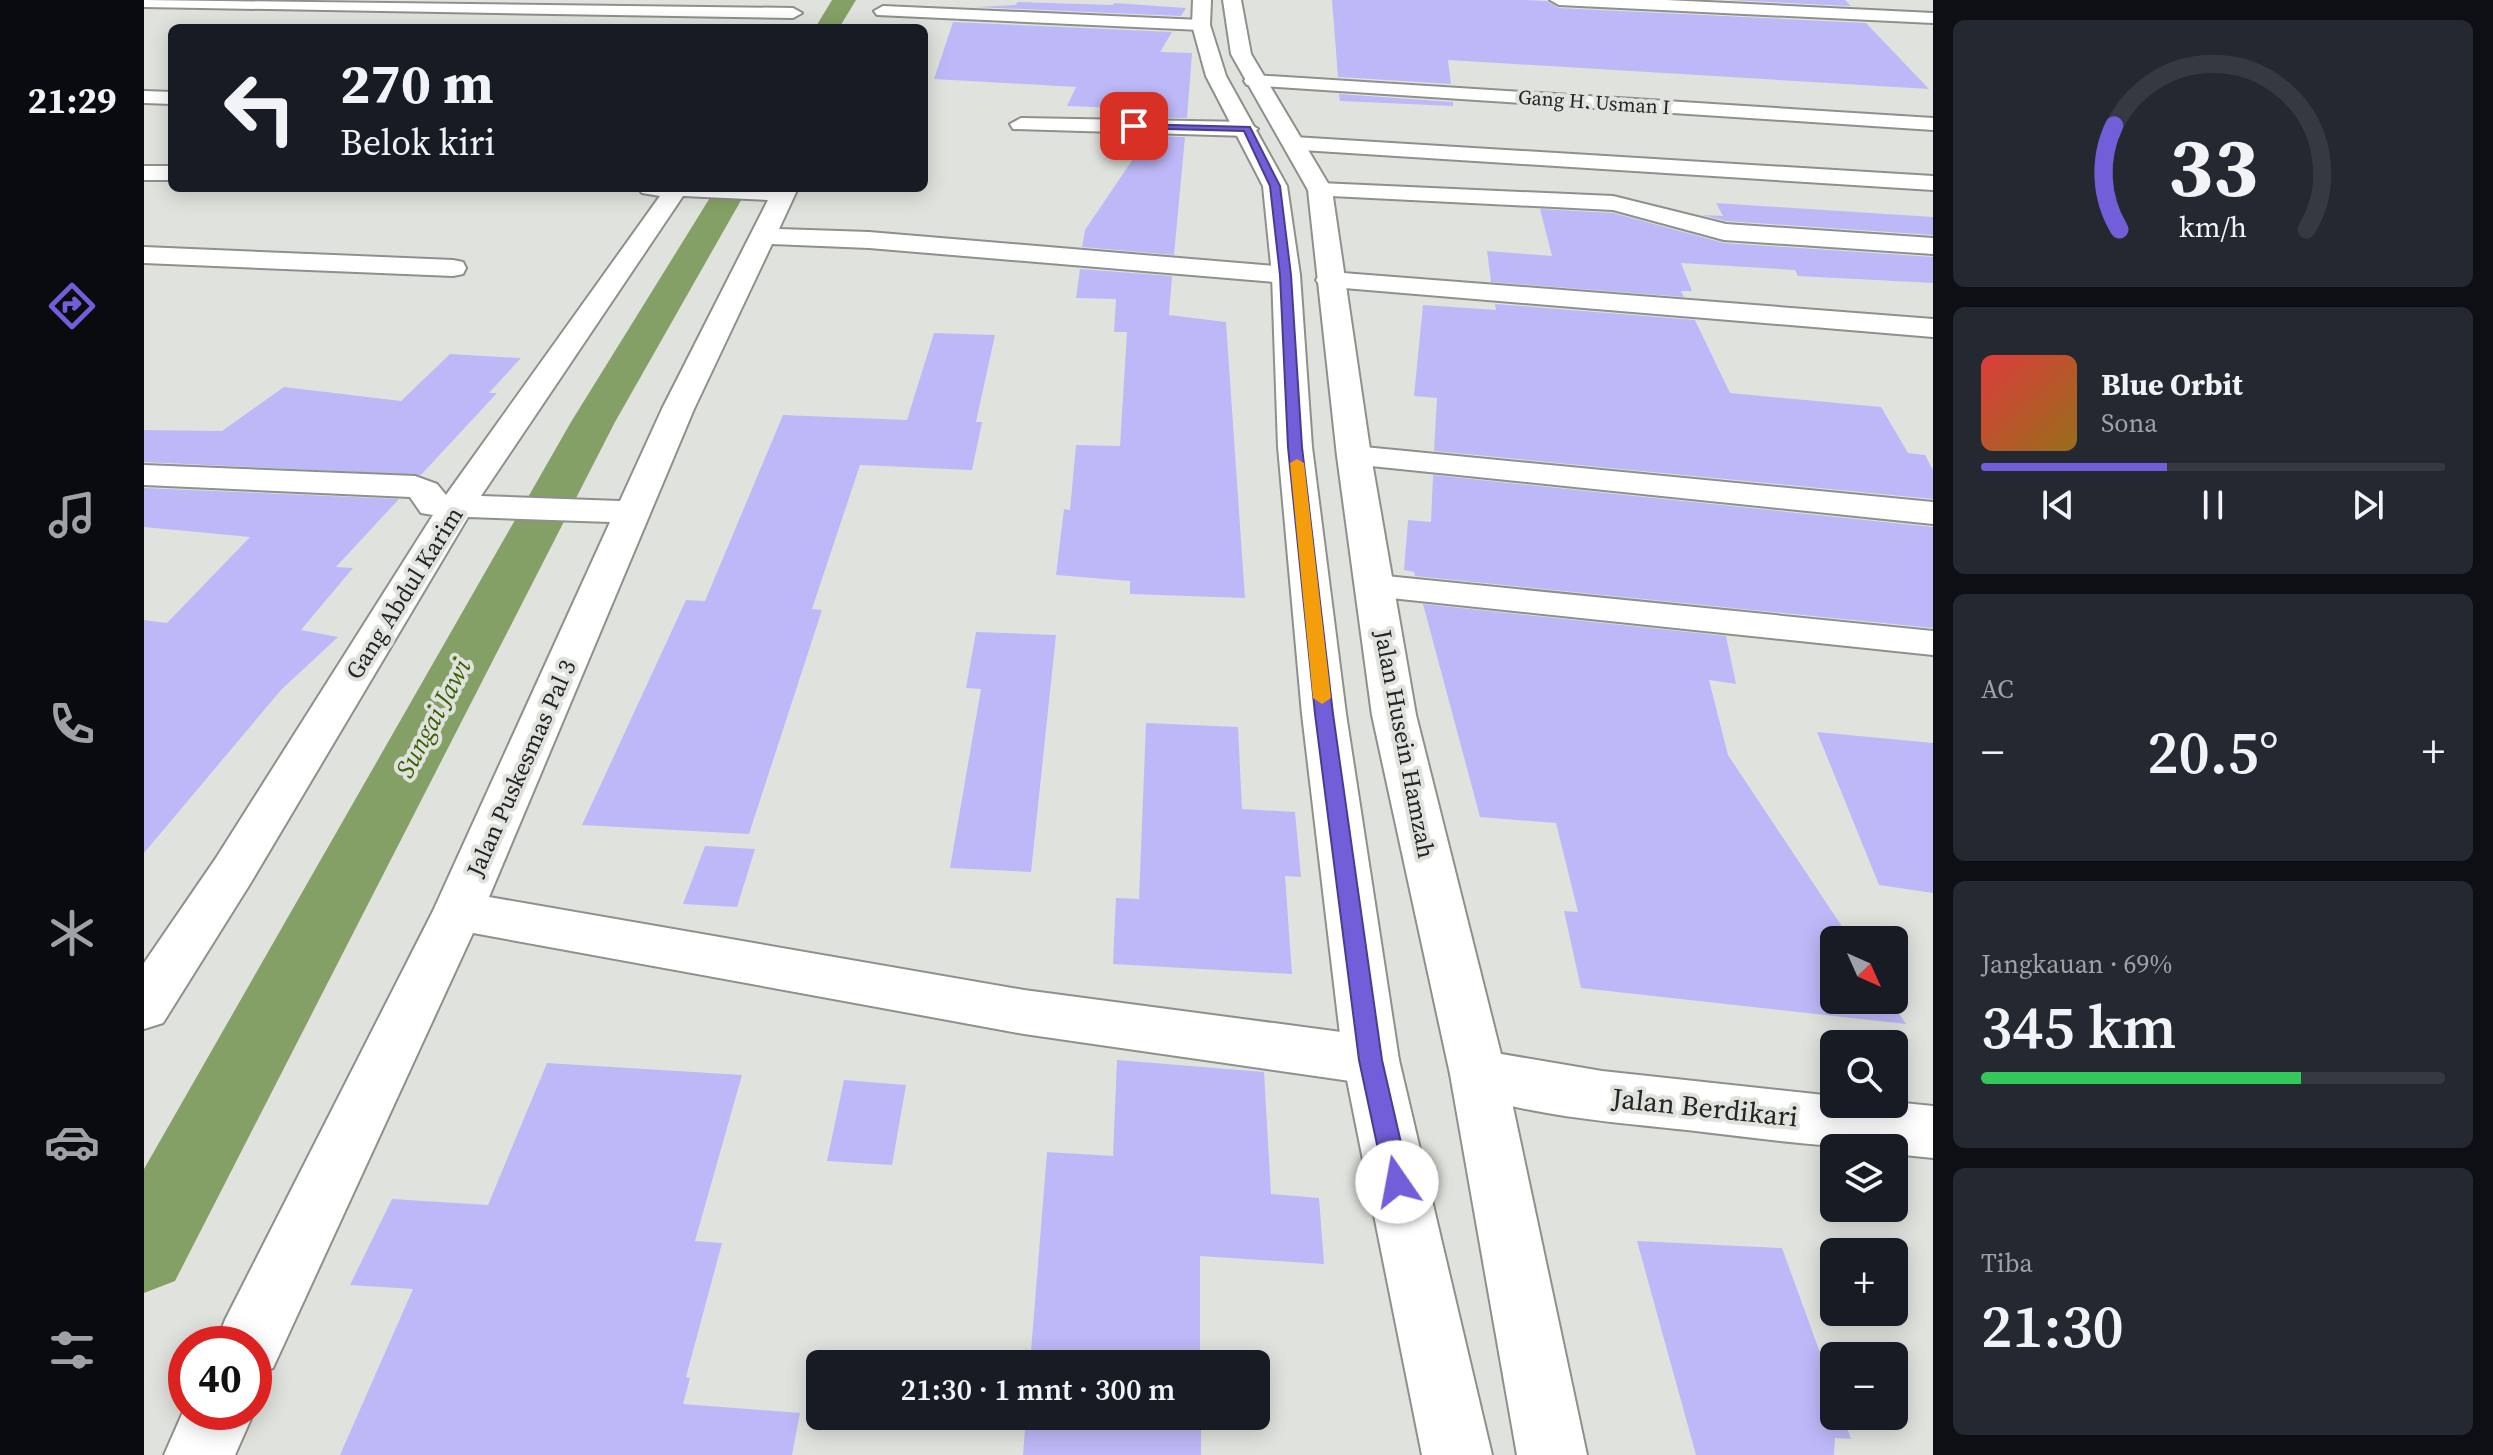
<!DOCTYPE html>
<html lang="id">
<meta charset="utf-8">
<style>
body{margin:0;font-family:"Source Serif 4",serif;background:#242831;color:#f1f3f6;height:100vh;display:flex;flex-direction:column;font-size:30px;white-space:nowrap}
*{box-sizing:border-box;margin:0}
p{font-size:26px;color:#9ea1a6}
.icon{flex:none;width:44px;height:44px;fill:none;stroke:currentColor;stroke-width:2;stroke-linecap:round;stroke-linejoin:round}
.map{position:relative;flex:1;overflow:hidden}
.details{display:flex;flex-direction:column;gap:20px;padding:20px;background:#0d0f14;width:560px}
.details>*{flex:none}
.banner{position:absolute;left:24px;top:24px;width:760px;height:168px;border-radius:12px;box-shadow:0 4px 20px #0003;background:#171b24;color:#f1f3f6;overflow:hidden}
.needle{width:52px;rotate:135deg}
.fabs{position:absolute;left:1676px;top:926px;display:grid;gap:16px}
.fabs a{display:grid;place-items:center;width:88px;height:88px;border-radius:12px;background:#171b24;box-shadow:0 4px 20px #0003;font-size:40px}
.speed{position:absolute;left:24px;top:1326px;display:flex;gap:16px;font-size:40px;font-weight:700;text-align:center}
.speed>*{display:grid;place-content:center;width:104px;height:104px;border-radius:50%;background:#171b24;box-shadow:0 4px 20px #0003;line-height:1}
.speed .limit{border:12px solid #d22;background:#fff;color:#111}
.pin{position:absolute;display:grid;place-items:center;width:68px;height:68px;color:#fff;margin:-34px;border-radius:16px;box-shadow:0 4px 12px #0006}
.me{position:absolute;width:88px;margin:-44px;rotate:348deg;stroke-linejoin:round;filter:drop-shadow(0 0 6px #0008)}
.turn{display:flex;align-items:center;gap:28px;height:168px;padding:0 40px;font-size:36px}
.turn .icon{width:104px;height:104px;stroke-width:2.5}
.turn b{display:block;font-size:56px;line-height:68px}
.big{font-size:60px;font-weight:600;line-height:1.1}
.details .card{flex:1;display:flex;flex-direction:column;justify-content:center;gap:12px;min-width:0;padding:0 28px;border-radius:12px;background:#242831}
.details .dial{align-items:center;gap:0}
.dial svg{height:208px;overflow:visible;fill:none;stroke:#363941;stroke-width:7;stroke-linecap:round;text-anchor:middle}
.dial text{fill:#f1f3f6;stroke:none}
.song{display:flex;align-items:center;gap:24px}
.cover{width:96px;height:96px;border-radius:12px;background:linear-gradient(135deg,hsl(0 70% 55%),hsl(40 70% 35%))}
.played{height:8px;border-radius:4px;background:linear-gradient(90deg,#725ed8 40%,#363941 40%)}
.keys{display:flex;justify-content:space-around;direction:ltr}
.heat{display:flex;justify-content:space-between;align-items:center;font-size:44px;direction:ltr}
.charge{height:12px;border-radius:6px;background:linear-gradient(90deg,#34c759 69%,#363941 0)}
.trip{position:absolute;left:662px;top:1350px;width:464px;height:80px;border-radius:12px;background:#171b24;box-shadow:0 4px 20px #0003;font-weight:600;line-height:80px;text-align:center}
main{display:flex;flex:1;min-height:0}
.dock{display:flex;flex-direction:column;width:144px;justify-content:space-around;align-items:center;background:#090b0e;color:#9ea1a6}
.dock .icon{width:56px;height:56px}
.dock .on{color:#725ed8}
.dock b{font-size:36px;color:#f1f3f6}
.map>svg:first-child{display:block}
</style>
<main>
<nav class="dock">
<b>21:29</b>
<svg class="icon on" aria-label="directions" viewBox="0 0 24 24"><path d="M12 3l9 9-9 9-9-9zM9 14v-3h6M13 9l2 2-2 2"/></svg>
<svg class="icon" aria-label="music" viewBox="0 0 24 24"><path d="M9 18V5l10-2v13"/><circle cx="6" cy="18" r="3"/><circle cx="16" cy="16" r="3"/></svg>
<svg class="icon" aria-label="phone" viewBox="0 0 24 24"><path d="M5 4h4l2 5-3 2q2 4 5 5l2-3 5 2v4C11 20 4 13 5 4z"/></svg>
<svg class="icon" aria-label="climate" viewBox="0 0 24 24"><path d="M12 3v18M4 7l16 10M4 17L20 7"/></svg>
<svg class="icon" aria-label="car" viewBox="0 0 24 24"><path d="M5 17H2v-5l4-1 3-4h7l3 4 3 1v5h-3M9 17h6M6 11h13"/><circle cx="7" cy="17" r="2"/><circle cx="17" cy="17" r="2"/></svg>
<svg class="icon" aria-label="filters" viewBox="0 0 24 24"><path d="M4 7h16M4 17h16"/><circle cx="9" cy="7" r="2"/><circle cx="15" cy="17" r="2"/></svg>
</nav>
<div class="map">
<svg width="1789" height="1455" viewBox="0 0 1789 1455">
<rect width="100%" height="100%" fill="#e0e3dd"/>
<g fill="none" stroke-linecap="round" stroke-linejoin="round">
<!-- canal -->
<path fill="#84a066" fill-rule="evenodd" d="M 688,0 L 712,0 L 695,28 L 671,28 Z
M 572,188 L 604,188 L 471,422 L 31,1281 L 0,1293 L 0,1169 L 427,422 Z"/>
</g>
<!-- building -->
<path fill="#bdb9f8" d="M 1188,0 L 1382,0 L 1403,1 L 1415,8 L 1722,23 L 1785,89 L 1304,60 L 1307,84 L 1194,77 Z
M 1584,0 L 1701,0 L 1707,6 Z
M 874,2 L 969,5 L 970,3 L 1042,8 L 1037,16 L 831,7 L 871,5 Z
M 809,22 L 1028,32 L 1016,52 L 1048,53 L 1043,118 L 972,117 L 974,108 L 923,106 L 932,87 L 790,79 Z
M 1195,94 L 1309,102 L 1309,106 L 1196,101 Z
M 967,135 L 1041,137 L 1030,255 L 938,247 L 941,230 L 989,159 L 962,158 Z
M 1572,203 L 1789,217 L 1789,235 L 1582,221 L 1558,215 L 1579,216 Z
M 1396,209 L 1469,213 L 1580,243 L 1789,257 L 1789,283 L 1654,276 L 1651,270 L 1537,263 L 1548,291 L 1537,291 L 1540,297 L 1347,282 L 1343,251 L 1408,256 Z
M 936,269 L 1028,276 L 1025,315 L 1082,322 L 1101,598 L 986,594 L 986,581 L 912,575 L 920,509 L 926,510 L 932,445 L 976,446 L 983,332 L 970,332 L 972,299 L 932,298 Z
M 1351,304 L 1551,320 L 1586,393 L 1737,407 L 1764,453 L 1781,455 L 1789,470 L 1789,499 L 1290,451 L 1293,398 L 1270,396 L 1279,305 L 1352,310 Z
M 790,333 L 851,335 L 832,422 L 838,422 L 828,470 L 716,465 L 668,609 L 678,610 L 605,834 L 438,825 L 542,600 L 561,601 L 639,415 L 763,420 Z
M 306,354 L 377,358 L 345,393 L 353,393 L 277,475 L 0,462 L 0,430 L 78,431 L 140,387 L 257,401 Z
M 1289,475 L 1789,527 L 1789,628 L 1271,576 L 1270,572 L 1260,570 L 1264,520 L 1287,522 Z
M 0,488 L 255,499 L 192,567 L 209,568 L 157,630 L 194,637 L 137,690 L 0,853 L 0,620 L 23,623 L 106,537 L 0,527 Z
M 1279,604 L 1582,636 L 1592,684 L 1565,680 L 1584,755 L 1707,940 L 1690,940 L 1690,1000 L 1746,1000 L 1762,1024 L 1437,988 L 1420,911 L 1434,912 L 1412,823 L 1336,817 Z
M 832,632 L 912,635 L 887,872 L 806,868 L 837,689 L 822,688 Z
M 1002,723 L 1094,727 L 1098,809 L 1151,812 L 1157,877 L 1141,876 L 1148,974 L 969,964 L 972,898 L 995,899 Z
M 1673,732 L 1789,743 L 1789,893 L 1735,885 Z
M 561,846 L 611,849 L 593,907 L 539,904 Z
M 973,1060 L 1120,1072 L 1127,1194 L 1175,1198 L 1180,1264 L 1056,1256 L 1056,1364 L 886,1364 L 903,1152 L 969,1156 Z
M 403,1063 L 598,1075 L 551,1241 L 578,1243 L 542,1377 L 546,1378 L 539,1404 L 656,1413 L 648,1455 L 196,1455 L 269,1289 L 206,1285 L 248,1199 L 344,1205 Z
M 700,1080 L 762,1085 L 748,1165 L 683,1161 Z
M 1493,1241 L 1638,1248 L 1690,1391 L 1690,1416 L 1699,1416 L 1707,1439 L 1691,1438 L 1690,1455 L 1552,1455 Z
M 882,1416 L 1057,1416 L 1057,1455 L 879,1455 Z"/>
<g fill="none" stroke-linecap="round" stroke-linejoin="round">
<defs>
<path id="minor" d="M 0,0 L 649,8 L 658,13 L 649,18 L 0,7 Z
M 1406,0 L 1522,0 L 1789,13 L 1789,23 L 1415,5 Z
M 739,6 L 1057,20 L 1066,25 L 1057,30 L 733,15 L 730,11 Z
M 1110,75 L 1789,118 L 1789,130 L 1103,85 L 1100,81 L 1103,77 Z
M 0,91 L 28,92 L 28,104 L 0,103 Z
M 877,118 L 1103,122 L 1114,129 L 1103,136 L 869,129 L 866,124 Z
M 1150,137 L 1789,176 L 1789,190 L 1142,149 L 1139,144 Z
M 0,166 L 28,166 L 28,180 L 0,180 Z
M 1176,183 L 1469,196 L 1582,224 L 1789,238 L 1789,254 L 1580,240 L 1469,210 L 1167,195 L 1164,190 Z
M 494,188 L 654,188 L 635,229 L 725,232 L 1142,267 L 1152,269 L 1156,275 L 1152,281 L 1142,283 L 725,248 L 628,244 L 550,409 L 345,897 L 880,990 L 1227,1036 L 1247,1043 L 1255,1060 L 1247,1077 L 1227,1084 L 880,1034 L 329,933 L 129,1368 L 110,1375 L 110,1344 L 72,1344 L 81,1320 L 289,911 L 466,522 L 324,517 L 106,884 L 19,1023 L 0,1029 L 0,963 L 72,858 L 289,515 L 277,513 L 266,497 L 0,485 L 0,465 L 271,476 L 293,484 L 302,495 L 516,196 L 498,193 ZM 539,196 L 624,200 L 518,409 L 476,501 L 337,496 Z
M 0,247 L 309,260 L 319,262 L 322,268 L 319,274 L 309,276 L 0,263 Z
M 1186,272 L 1789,319 L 1789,337 L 1176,286 L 1172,280 L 1176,274 Z
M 1210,446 L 1789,502 L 1789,524 L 1198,463 L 1193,456 L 1198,449 Z
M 1232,575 L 1789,631 L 1789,655 L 1218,595 L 1213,587 L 1218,579 Z
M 1334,1050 L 1458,1071 L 1690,1096 L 1690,1104 L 1750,1102 L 1789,1106 L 1789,1158 L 1750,1154 L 1750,1148 C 1680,1148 1612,1138 1543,1130 C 1468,1122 1386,1116 1314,1091 L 1306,1074 L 1314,1057 Z
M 42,1405 L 42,1412 L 110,1412 L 91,1455 L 20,1455 Z"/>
<path id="tertiary" d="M 1049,0 L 1067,0 L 1066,25 L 1082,76 L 1143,186 L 1156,275 L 1168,447 L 1202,714 L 1255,1060 L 1348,1455 L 1278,1455 L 1199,1060 L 1158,714 L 1134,447 L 1128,275 L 1119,186 L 1062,76 L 1048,25 Z
M 1079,0 L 1097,0 L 1107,54 L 1188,190 L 1227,456 L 1272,715 L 1362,1074 L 1443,1455 L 1373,1455 L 1306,1074 L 1228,715 L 1193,456 L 1164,190 L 1087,54 Z"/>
</defs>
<!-- minor casing -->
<use href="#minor" stroke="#8e908b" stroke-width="4"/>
<!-- tertiary casing -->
<use href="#tertiary" stroke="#8e908b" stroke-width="4"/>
<!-- minor -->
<use href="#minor" fill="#fff" fill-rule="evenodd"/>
<!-- tertiary -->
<use href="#tertiary" fill="#fff" fill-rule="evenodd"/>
</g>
<!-- route -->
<path fill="#725ed8" stroke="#4a3d8c" stroke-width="2" d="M 990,124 L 1106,127 L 1136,186 L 1147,275 L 1158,447 L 1189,714 L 1238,1060 L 1266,1182 L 1262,1190 L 1253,1193 L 1245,1190 L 1241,1182 L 1215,1060 L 1171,714 L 1144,447 L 1136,275 L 1126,186 L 1100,131 L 987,128 Z"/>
<!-- slow -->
<path fill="#f59e0b" d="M 1153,459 L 1160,463 L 1187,698 L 1178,704 L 1169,698 L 1146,463 Z"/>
<g text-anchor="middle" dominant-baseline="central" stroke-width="8" stroke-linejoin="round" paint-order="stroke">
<!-- far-street labels -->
<g font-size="20" fill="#242523" stroke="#e0e3dd">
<text transform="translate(1450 102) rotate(4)">Gang H. Usman I</text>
</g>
<!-- street labels -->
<g font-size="24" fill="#242523" stroke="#e0e3dd">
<text transform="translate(260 593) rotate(-58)">Gang Abdul Karim</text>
<text transform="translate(1261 744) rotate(79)">Jalan Husein Hamzah</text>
<text transform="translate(377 768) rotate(-66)">Jalan Puskesmas Pal 3</text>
</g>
<!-- water labels -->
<g font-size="26" font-style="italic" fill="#3c5e00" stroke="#e0e3dd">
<text transform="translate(289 718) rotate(-62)">Sungai Jawi</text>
</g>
<!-- near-street labels -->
<g font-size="28" fill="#242523" stroke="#e0e3dd">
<text transform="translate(1561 1107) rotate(6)">Jalan Berdikari</text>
</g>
</g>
</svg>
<div class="fabs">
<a><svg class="needle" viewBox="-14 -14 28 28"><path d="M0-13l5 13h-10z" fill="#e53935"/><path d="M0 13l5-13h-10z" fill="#9ea1a6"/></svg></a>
<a><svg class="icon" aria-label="search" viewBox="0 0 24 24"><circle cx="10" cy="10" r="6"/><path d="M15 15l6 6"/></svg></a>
<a><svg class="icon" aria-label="layers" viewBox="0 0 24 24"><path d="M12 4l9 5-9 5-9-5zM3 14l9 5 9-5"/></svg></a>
<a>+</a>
<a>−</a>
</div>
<div class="speed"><div class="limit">40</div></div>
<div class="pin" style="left:990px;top:126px;background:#d93025"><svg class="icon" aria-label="arrive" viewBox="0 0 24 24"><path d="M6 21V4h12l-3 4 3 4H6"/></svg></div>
<svg class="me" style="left:1253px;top:1182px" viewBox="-20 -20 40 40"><circle r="19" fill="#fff"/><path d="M0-13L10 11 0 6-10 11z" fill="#725ed8"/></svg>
<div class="trip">21:30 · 1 mnt · 300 m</div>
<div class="banner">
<div class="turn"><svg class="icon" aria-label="left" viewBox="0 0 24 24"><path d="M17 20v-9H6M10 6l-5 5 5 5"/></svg><div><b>270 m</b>Belok kiri</div></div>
</div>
</div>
<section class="details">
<div class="card dial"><svg viewBox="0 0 100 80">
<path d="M14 69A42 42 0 1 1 86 69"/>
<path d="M14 69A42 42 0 0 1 12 29" stroke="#725ed8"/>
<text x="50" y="56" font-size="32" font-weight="700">33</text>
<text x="50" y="72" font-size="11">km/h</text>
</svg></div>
<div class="card">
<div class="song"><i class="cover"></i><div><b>Blue Orbit</b><p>Sona</p></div></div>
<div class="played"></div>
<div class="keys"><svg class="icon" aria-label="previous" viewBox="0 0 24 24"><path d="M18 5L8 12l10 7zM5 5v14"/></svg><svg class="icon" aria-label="pause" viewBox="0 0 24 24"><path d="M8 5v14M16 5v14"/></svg><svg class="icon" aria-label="next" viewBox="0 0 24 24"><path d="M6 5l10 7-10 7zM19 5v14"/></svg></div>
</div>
<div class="card"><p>AC</p>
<div class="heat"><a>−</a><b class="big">20.5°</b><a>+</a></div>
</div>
<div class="card"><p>Jangkauan · 69%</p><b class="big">345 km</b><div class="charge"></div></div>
<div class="card"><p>Tiba</p><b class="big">21:30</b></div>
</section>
</main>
